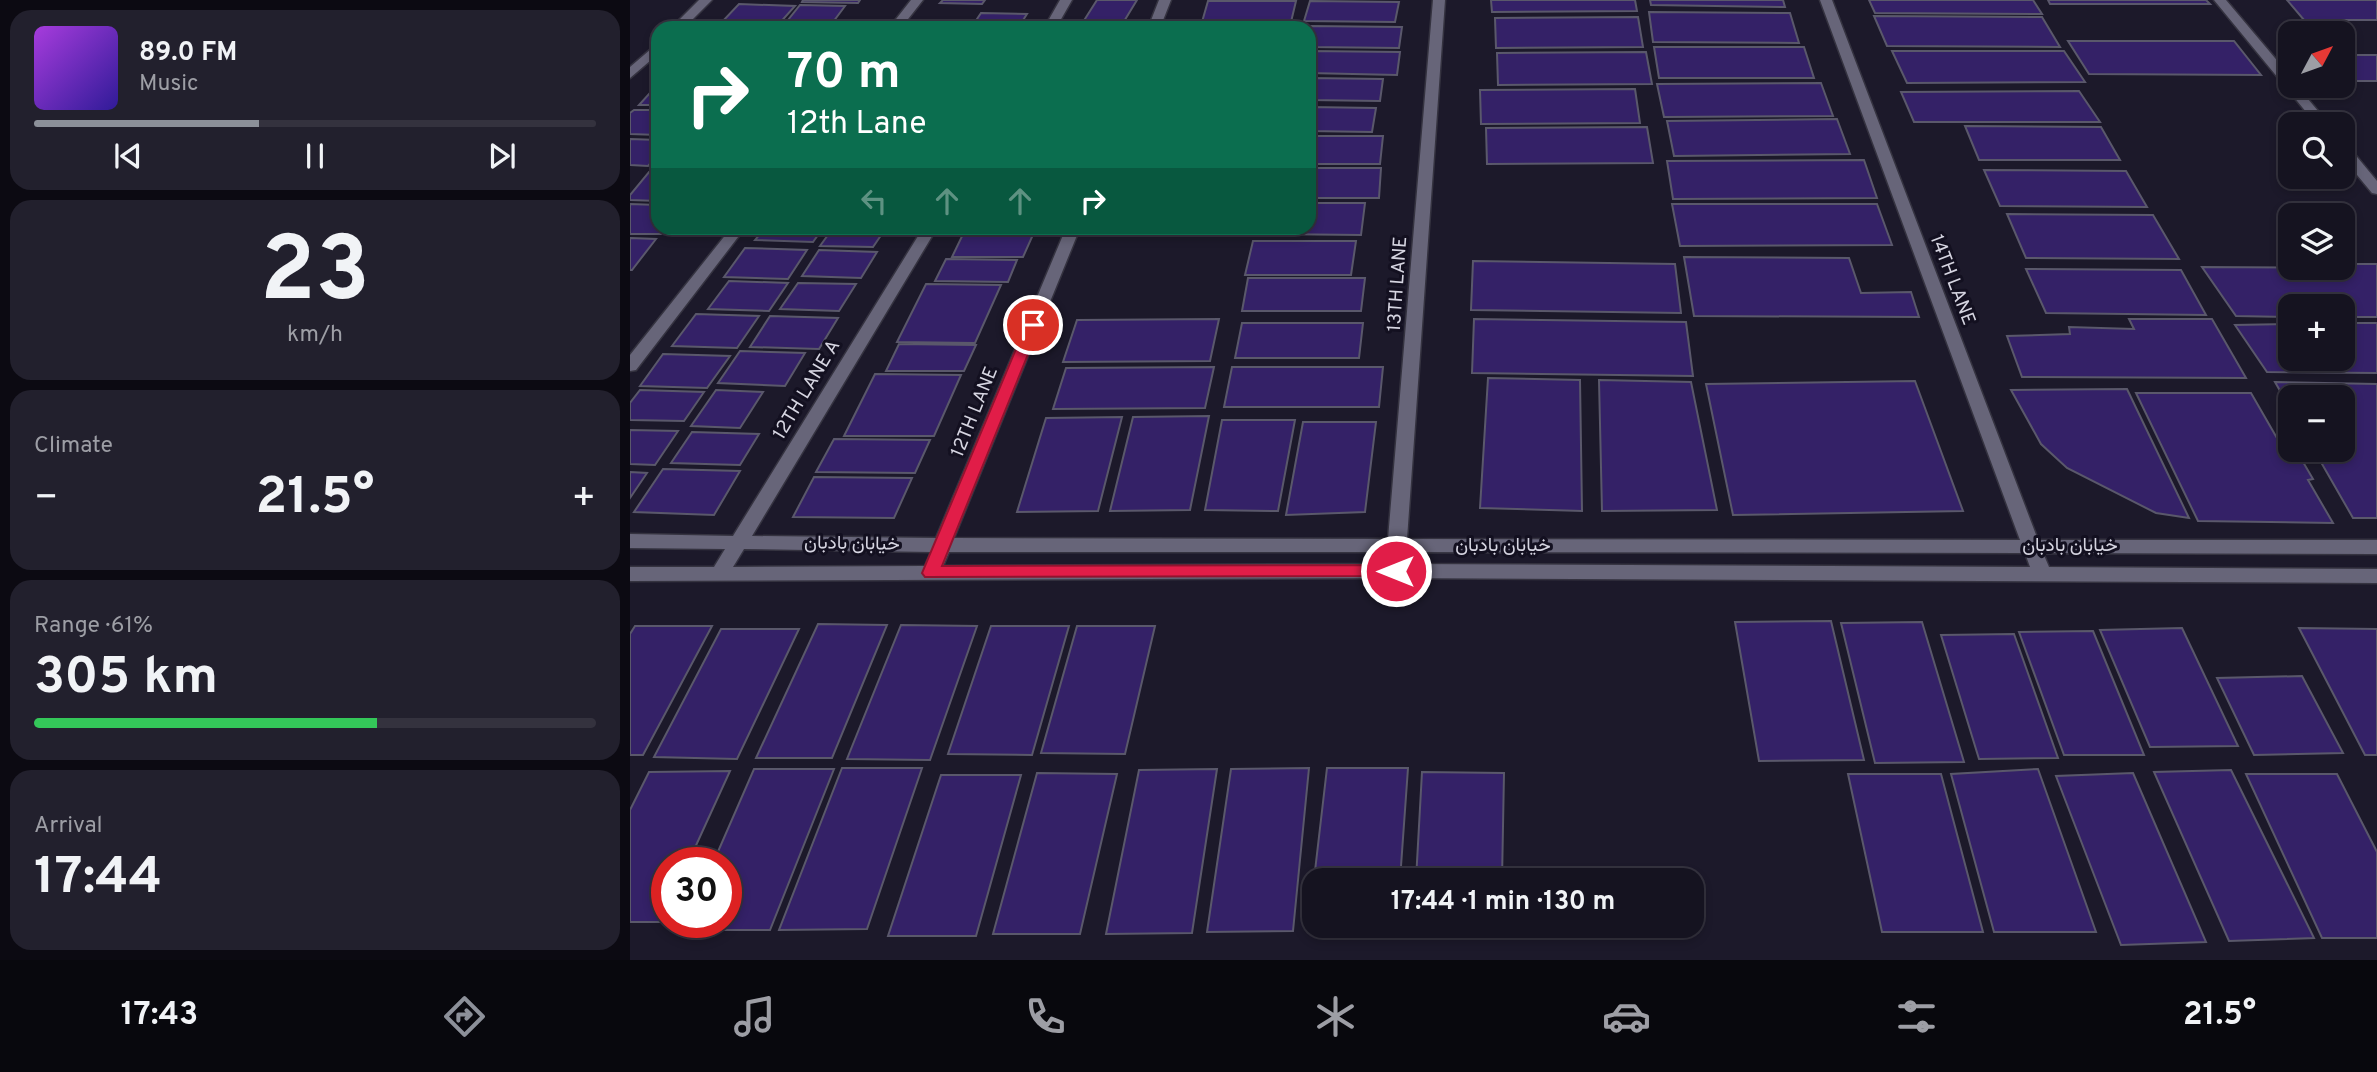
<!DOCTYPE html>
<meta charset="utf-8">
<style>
body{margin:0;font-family:Overpass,Vazirmatn,sans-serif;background:#22202d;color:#f1f3f6;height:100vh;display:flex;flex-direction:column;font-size:26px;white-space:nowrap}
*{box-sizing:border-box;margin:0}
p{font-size:23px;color:#9d9ea5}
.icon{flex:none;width:38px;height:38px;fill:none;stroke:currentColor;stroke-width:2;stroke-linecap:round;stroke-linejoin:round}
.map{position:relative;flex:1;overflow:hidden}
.panel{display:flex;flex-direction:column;gap:10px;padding:10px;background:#0c0a12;width:630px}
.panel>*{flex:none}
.top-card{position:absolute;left:21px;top:21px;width:665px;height:214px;border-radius:21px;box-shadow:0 4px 10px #0003,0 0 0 2px #34323e;background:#0b6e4f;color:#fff;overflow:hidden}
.needle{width:46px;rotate:49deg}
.tools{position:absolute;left:1648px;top:21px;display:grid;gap:14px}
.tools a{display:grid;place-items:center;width:77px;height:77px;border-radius:14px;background:#151320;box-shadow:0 4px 10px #0003,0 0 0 2px #34323e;font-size:35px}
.speed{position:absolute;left:21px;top:847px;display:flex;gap:14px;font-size:35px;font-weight:700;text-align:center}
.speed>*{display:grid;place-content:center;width:91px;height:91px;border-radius:50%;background:#151320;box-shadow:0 4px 10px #0003,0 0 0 2px #34323e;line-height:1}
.speed .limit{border:10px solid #d22;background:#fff;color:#111}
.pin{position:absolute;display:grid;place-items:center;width:60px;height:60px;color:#fff;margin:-30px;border:4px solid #fff;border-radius:50%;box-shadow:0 2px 7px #0007}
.me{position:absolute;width:77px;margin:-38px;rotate:270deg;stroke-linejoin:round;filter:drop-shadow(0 0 5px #0008)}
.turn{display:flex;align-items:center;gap:24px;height:147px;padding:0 21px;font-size:32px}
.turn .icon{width:91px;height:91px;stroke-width:2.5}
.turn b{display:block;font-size:49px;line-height:60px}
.lanes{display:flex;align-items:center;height:66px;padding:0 21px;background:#0003;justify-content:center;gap:35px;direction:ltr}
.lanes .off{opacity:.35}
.big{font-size:52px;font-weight:700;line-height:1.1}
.panel .card{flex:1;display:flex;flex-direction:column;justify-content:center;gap:10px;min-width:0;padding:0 24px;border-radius:21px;background:#22202d}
.panel .dial{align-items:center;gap:0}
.dial b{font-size:91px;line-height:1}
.song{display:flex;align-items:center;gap:21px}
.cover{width:84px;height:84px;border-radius:10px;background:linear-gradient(135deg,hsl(280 70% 55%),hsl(250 70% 35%))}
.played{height:7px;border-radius:4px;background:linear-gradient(90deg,#8c9099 40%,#34323e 40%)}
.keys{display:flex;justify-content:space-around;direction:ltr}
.heat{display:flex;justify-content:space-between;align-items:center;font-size:38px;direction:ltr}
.charge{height:10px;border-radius:5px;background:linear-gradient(90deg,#34c759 61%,#34323e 0)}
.trip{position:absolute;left:672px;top:868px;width:402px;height:70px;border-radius:21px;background:#151320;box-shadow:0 4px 10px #0003,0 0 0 2px #34323e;font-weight:700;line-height:70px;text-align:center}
.menu{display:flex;height:112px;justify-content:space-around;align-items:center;background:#08080d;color:#9d9ea5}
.menu .icon{width:49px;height:49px}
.menu .current{color:#8c9099}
.menu b{font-size:32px;color:#f1f3f6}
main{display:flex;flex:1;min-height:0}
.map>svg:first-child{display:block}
</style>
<main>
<section class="panel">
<div class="card">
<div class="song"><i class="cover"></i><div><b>89.0 FM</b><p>Music</p></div></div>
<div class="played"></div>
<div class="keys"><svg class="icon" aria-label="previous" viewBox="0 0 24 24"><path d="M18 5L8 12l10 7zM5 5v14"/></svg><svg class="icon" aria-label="pause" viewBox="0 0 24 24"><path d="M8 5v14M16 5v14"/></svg><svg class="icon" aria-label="next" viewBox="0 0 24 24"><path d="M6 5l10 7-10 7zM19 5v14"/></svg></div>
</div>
<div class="card dial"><b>23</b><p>km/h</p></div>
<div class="card"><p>Climate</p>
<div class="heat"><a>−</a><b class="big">21.5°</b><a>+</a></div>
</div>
<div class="card"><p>Range · 61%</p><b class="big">305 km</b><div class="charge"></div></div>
<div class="card"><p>Arrival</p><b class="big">17:44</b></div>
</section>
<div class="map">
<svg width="1747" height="960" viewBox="0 0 1747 960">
<rect width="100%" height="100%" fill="#1c192a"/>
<!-- building -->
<path fill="#342167" stroke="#5a586b" stroke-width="2" d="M 173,0 L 230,0 L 228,3 L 172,2 Z
M 313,0 L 355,0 L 352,4 L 310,3 Z
M 467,0 L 507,0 L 493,23 L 453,22 Z
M 861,0 L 1005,0 L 1007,11 L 862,12 Z
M 1020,0 L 1153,0 L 1155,7 L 1021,5 Z
M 1239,0 L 1403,0 L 1412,14 L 1245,13 Z
M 1418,0 L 1576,0 L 1580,4 L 1420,4 Z
M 1657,0 L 1747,0 L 1747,20 L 1674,20 Z
M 578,1 L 666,1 L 661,22 L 572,22 Z
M 680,1 L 769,2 L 765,22 L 674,21 Z
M 109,4 L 165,6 L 148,25 L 90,24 Z
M 170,5 L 215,6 L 200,26 L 154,25 Z
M 1019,12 L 1160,13 L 1169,43 L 1023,42 Z
M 351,13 L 397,14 L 388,28 L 341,28 Z
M 1244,16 L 1412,17 L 1430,47 L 1257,46 Z
M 1008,17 L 1013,47 L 866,48 L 865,18 Z
M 572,25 L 661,25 L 661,28 L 571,28 Z
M 679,26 L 772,27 L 769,48 L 679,47 Z
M 1438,41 L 1604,41 L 1631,75 L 1459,74 Z
M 1024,47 L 1174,47 L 1184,78 L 1029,78 Z
M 679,51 L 770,52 L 767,75 L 679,73 Z
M 1262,51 L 1434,51 L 1455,82 L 1277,83 Z
M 1016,52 L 1022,84 L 868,85 L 867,53 Z
M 1713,55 L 1747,55 L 1747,81 L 1726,81 L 1713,67 Z
M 679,78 L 753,79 L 750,101 L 679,100 Z
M 1191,83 L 1203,116 L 1034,117 L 1027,84 Z
M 28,84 L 28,105 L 9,105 Z
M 1005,89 L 1010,123 L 851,124 L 850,90 Z
M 1449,91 L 1470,122 L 1284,122 L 1271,92 Z
M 679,107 L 746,108 L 742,132 L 679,131 Z
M 4,110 L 28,110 L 28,135 L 0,134 L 0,113 Z
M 1207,119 L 1220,154 L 1044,156 L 1037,121 Z
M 1335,126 L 1471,127 L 1490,160 L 1349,160 Z
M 1017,127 L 1023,163 L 857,164 L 856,128 Z
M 679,136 L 753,136 L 750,164 L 679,164 Z
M 0,139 L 28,140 L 28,155 L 18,166 L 0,165 Z
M 1234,160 L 1247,198 L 1043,199 L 1037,161 Z
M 679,168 L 751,168 L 749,198 L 679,198 Z
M 1354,170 L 1496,171 L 1517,207 L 1370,206 Z
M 19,172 L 28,173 L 28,201 L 0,200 L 0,195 Z
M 679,203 L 735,203 L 731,235 L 629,234 L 630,228 L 679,228 Z
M 0,204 L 28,205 L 28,228 L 37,228 L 31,234 L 0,234 Z
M 1042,204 L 1247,204 L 1262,245 L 1050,246 Z
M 1377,214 L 1523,215 L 1549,259 L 1396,258 Z
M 135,228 L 193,228 L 183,242 L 125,240 Z
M 203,228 L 256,228 L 243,247 L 190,246 Z
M 336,228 L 406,228 L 393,257 L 322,257 Z
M 500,228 L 613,228 L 611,236 L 497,236 Z
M 0,238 L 26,239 L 2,270 L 0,270 Z
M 623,241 L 726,241 L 721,275 L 615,275 Z
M 115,248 L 177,250 L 158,279 L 94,277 Z
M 189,250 L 247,252 L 231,278 L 172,276 Z
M 1054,257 L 1219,258 L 1231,293 L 1281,292 L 1289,317 L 1064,316 Z
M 316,259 L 387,260 L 378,282 L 305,281 Z
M 843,261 L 1045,264 L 1051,313 L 841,310 Z
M 1713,264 L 1747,264 L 1747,317 L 1713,317 L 1713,306 L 1661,306 L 1661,317 L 1606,316 L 1572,267 L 1713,268 Z
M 1396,269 L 1551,270 L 1576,315 L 1416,313 Z
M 618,278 L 735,278 L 731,311 L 612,311 Z
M 99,281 L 158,283 L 139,311 L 78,309 Z
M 168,283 L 226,284 L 209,311 L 150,309 Z
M 296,284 L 371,285 L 345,343 L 267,342 Z
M 66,314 L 129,316 L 107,348 L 42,346 Z
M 140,316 L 208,318 L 189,349 L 120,347 Z
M 589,319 L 580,361 L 433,362 L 447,320 Z
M 844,319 L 1056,322 L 1063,376 L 842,373 Z
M 1499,319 L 1582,319 L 1616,378 L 1392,377 L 1377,336 L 1440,334 L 1439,327 L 1504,329 Z
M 612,323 L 733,323 L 729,358 L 605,358 Z
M 1713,323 L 1747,323 L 1747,373 L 1637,372 L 1605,325 L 1661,324 L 1661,359 L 1713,359 Z
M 269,344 L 346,345 L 334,371 L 256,371 Z
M 110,351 L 175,353 L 155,386 L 88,383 Z
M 33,354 L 100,356 L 77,388 L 10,386 Z
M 584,367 L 575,408 L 423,409 L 436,368 Z
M 602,367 L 753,367 L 749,407 L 594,407 Z
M 245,374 L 331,375 L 304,436 L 214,436 Z
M 858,378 L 950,380 L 952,511 L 850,508 Z
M 969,380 L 1061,382 L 1087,510 L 972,511 Z
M 1285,381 L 1333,511 L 1103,515 L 1076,384 Z
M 1645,382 L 1747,384 L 1747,518 L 1723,518 L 1684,450 L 1713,450 L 1713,397 L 1661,397 L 1661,410 Z
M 1497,389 L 1559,518 L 1526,513 L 1437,468 L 1411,444 L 1381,390 Z
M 10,390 L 74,392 L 54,421 L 0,420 L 0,403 Z
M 86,390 L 133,392 L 110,428 L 61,426 Z
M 1506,393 L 1621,393 L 1651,445 L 1661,446 L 1661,450 L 1666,450 L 1683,479 L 1678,480 L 1703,523 L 1568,521 Z
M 579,416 L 560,510 L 480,511 L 503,417 Z
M 492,417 L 468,511 L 387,512 L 416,418 Z
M 592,420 L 665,420 L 648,511 L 575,510 Z
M 673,422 L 746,422 L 735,512 L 656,515 Z
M 0,430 L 48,431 L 25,465 L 0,464 Z
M 62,432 L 129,434 L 110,465 L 41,463 Z
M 204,439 L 300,440 L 285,473 L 186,472 Z
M 33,469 L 110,471 L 84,515 L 4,512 Z
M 0,472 L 17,473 L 0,498 Z
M 184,477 L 282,478 L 264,518 L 163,517 Z
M 1201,621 L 1234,760 L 1129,761 L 1105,622 Z
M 1292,622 L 1334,762 L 1245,763 L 1211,623 Z
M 188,624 L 257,625 L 202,758 L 126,758 Z
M 271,625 L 347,626 L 300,760 L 217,759 Z
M 5,626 L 82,626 L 13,755 L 0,755 L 0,634 Z
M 361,626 L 439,626 L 402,755 L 318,754 Z
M 447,626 L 525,626 L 495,754 L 411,753 Z
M 1552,628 L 1608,746 L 1520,747 L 1470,630 Z
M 1669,628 L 1747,629 L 1747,755 L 1735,755 Z
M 91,629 L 169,629 L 107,759 L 24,757 Z
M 1463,631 L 1514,755 L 1434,755 L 1389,632 Z
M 1384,634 L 1428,758 L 1349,759 L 1311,635 Z
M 1672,676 L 1713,753 L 1624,755 L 1587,678 Z
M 212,768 L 292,768 L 237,929 L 149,930 Z
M 679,768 L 663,931 L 577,932 L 601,769 Z
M 697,768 L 778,768 L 770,880 L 684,880 L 684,926 L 767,926 L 767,932 L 678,931 Z
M 124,769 L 204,769 L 140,930 L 53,930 L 57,922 L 96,922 L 96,863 L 83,863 Z
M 587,769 L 562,933 L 476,934 L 509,770 Z
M 1408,769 L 1466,932 L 1364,932 L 1321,774 Z
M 1601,770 L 1684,938 L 1599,941 L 1524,772 Z
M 100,771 L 58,863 L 37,863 L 37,909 L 31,922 L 0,922 L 0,810 L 19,772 Z
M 792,772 L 874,773 L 872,880 L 786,880 Z
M 407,773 L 487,774 L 450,934 L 363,934 Z
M 1503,773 L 1576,942 L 1491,945 L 1426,776 Z
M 1218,774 L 1311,774 L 1353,932 L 1252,932 Z
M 1616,774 L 1707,774 L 1747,852 L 1747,938 L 1692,938 Z
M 311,775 L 391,775 L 346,936 L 258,936 Z
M 783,926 L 872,926 L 872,938 L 782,936 Z"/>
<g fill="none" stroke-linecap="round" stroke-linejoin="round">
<defs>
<path id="street" d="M 69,0 L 82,0 L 54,28 L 41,28 Z
M 430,0 L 442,0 L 426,28 L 414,28 Z
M 529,0 L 541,0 L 530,28 L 518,28 Z
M 803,0 L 815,0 L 777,539 L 1390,540 L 1190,0 L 1202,0 L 1408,540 L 1747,540 L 1747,554 L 1413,553 L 1419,567 L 1747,569 L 1747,583 L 766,578 L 0,581 L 0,567 L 84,567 L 95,549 L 0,548 L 0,534 L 103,536 L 293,228 L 307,228 L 122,536 L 306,538 L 436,228 L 450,228 L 324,538 L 758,539 ZM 114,549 L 301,552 L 295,566 L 103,567 ZM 319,552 L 757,552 L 759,562 L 773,562 L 776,552 L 1395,553 L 1400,567 L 766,564 L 313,566 Z
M 1584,0 L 1596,0 L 1661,77 L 1661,86 L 1667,86 L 1699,124 L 1686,124 Z
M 28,43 L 28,54 L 0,78 L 0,67 Z
M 1713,145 L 1718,146 L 1747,181 L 1747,194 L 1742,193 L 1713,158 Z"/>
<path id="secondary" d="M 281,0 L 293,0 L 271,28 L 259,28 Z
M 101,228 L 115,228 L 6,370 L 0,371 L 0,355 Z"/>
</defs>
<!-- street casing -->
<use href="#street" stroke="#353340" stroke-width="3"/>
<!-- secondary casing -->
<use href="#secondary" stroke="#353340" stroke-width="3"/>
<!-- street -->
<use href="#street" fill="#676579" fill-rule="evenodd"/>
<!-- secondary -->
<use href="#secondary" fill="#676579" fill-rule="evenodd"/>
</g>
<!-- route -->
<path fill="#e11d48" stroke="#92132f" stroke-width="2" d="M 403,321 L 410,325 L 312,566 L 766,565 L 772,567 L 774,571 L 772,576 L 295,577 L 292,573 L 396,325 Z"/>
<g text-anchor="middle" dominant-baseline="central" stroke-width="6" stroke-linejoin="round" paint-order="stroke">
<!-- street labels -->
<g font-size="19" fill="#d6d5e1" stroke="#131020">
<text transform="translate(1322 280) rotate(69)">14TH LANE</text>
<text transform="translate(768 284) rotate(-86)">13TH LANE</text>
<text transform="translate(177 390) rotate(-59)">12TH LANE A</text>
<text transform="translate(345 412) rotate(-68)">12TH LANE</text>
<text transform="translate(222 544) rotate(1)">خیابان بادبان</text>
<text x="873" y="546">خیابان بادبان</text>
<text x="1440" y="546">خیابان بادبان</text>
</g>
</g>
</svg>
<div class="tools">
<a><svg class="needle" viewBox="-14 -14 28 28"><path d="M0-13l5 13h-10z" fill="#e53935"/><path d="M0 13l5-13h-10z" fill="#9d9ea5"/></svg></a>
<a><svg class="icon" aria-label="search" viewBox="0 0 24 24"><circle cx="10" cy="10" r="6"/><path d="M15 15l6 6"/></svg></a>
<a><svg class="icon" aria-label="layers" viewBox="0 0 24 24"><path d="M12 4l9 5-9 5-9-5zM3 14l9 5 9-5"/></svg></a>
<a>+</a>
<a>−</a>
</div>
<div class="speed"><div class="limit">30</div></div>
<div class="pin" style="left:403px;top:325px;background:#d93025"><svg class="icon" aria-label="arrive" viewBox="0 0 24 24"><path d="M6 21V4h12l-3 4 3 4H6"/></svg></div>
<svg class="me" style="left:766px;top:571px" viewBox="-20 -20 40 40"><circle r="17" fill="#e11d48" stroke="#fff" stroke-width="3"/><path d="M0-11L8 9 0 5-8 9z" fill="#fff"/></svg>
<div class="trip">17:44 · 1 min · 130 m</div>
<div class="top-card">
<div class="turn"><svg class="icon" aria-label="right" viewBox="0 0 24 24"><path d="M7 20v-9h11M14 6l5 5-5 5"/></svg><div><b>70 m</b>12th Lane</div></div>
<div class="lanes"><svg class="icon off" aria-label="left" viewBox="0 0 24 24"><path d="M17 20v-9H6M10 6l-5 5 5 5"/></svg><svg class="icon off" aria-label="ahead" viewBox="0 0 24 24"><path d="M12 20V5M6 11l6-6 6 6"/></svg><svg class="icon off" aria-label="ahead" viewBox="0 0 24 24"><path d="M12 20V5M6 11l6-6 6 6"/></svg><svg class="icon" aria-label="right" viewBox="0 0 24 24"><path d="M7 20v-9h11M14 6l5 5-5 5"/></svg></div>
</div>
</div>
</main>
<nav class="menu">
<b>17:43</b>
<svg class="icon current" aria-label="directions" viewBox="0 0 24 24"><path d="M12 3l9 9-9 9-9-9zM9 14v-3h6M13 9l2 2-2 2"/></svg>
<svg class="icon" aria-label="music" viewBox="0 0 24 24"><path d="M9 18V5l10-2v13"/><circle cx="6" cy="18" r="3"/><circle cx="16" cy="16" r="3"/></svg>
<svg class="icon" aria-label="phone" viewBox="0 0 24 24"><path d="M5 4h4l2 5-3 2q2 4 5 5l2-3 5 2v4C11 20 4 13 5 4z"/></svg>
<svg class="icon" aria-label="climate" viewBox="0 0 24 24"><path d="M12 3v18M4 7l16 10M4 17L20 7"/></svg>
<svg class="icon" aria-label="car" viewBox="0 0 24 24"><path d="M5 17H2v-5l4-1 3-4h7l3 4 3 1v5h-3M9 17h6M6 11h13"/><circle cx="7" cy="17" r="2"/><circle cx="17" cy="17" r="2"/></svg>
<svg class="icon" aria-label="filters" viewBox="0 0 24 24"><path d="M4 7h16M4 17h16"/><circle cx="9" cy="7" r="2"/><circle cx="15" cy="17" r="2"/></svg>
<b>21.5°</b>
</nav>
